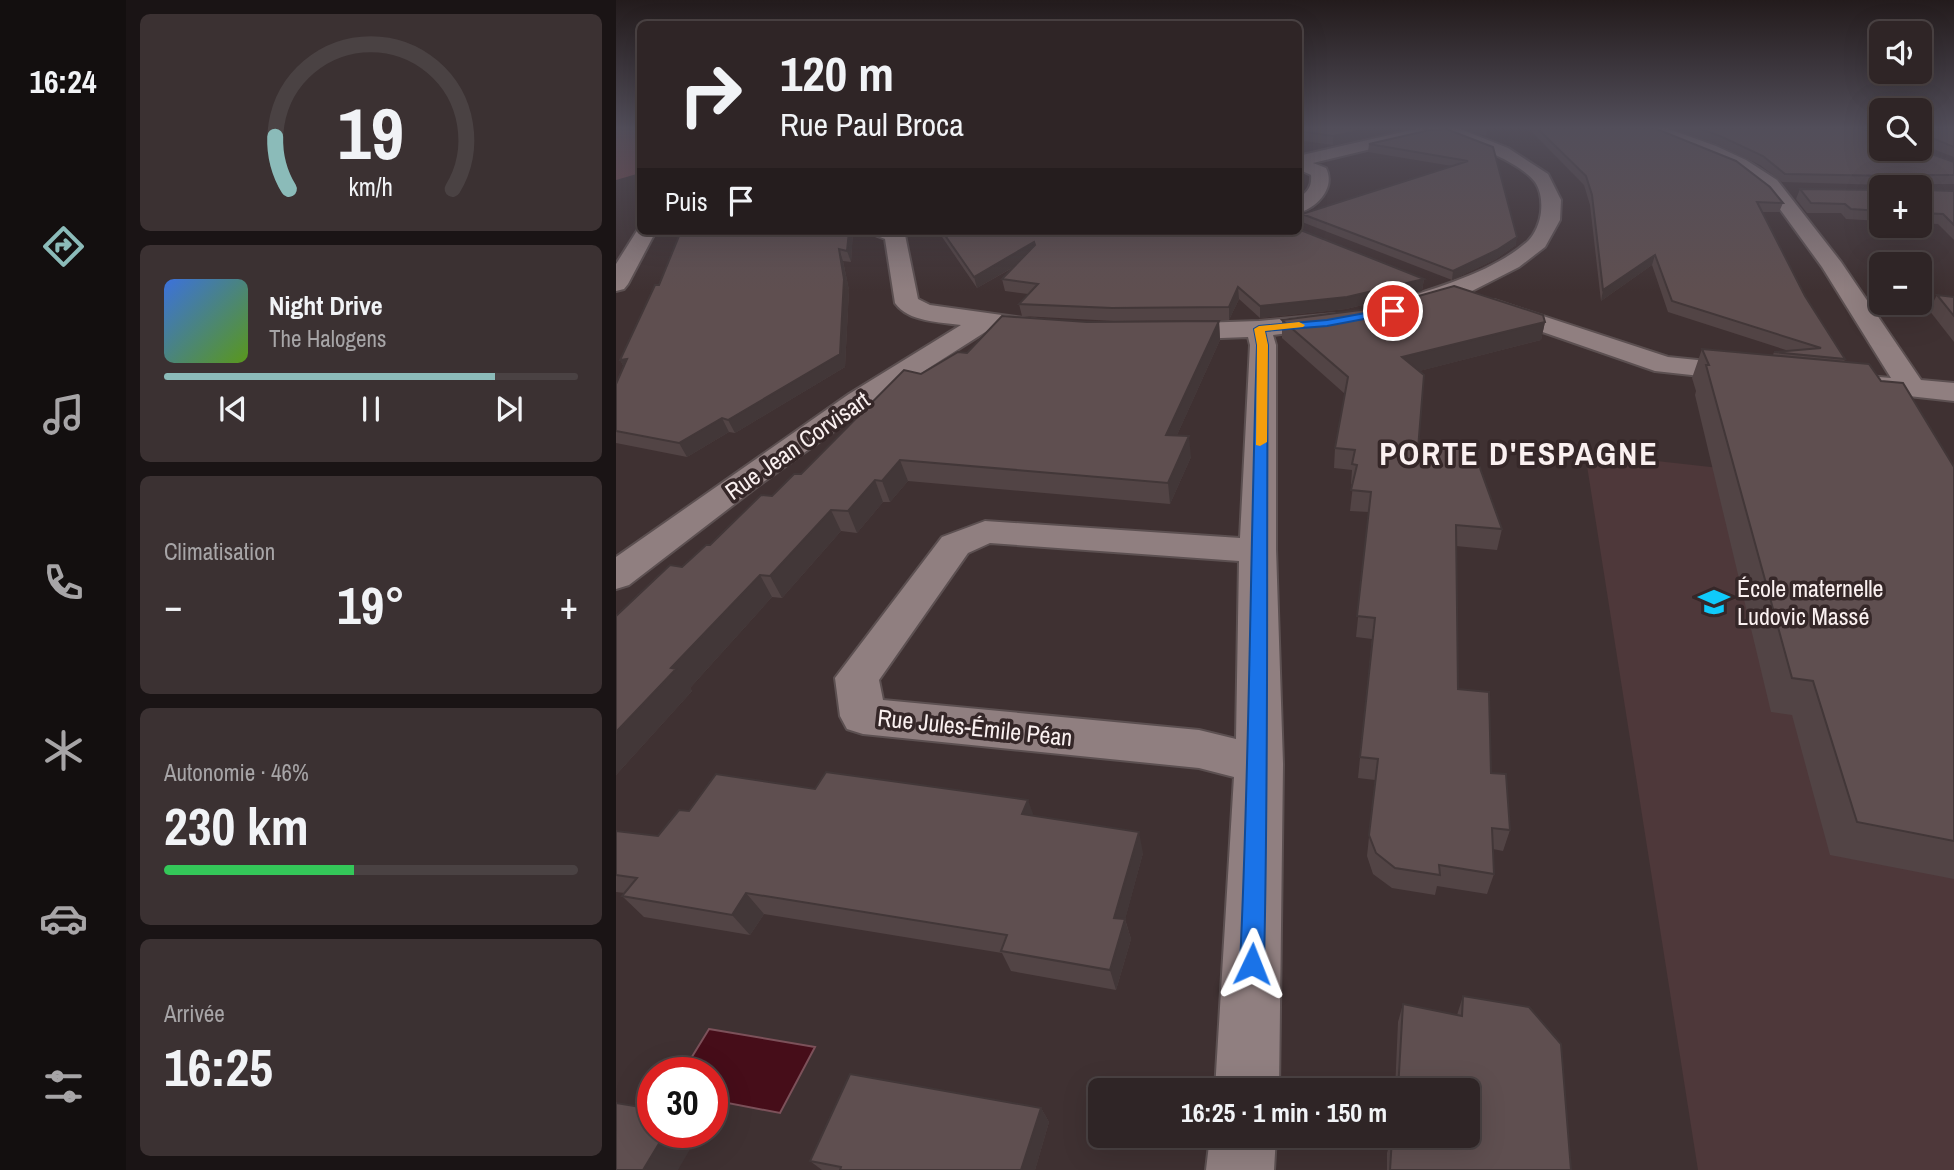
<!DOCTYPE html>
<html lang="fr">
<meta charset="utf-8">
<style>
body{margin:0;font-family:"Archivo Narrow",sans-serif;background:#3b3132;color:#f1f3f6;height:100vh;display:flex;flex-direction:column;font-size:26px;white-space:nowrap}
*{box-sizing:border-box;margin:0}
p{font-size:23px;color:#a7a5a7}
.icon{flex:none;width:38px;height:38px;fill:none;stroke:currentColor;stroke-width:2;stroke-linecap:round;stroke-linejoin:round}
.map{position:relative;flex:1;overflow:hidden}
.drawer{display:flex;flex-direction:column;gap:14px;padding:14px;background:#1a1415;width:490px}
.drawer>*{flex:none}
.hud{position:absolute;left:21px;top:21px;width:665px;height:214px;border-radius:10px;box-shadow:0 7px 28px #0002,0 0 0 2px #4a4243;background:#2f2526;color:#f1f3f6;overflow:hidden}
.buttons{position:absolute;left:1253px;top:21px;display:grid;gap:14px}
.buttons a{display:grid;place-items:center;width:63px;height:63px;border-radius:10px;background:#2f2526;box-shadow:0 7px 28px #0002,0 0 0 2px #4a4243;font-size:35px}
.speed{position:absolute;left:21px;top:1057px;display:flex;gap:14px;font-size:35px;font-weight:700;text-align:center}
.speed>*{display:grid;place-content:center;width:91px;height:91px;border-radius:50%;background:#2f2526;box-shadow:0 7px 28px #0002,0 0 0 2px #4a4243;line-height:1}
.speed .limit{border:10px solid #d22;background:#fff;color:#111}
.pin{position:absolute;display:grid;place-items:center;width:60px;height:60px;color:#fff;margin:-30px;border:4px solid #fff;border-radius:50%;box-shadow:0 2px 7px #0007}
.me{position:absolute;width:77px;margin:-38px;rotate:2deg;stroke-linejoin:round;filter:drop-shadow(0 0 5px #0008)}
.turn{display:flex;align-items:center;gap:24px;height:147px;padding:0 28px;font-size:32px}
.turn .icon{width:91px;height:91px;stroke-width:2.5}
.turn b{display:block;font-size:49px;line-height:60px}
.then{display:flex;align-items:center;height:66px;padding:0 28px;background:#0003;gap:14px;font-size:26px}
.big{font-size:52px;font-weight:700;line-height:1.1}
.drawer .card{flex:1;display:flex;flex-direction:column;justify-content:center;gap:10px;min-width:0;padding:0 24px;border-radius:10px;background:#3b3132}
.drawer .dial{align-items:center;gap:0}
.dial svg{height:182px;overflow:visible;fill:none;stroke:#4a4243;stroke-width:7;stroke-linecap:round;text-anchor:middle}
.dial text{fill:#f1f3f6;stroke:none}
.song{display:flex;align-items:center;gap:21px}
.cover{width:84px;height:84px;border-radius:10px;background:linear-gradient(135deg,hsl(220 70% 55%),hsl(90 70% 35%))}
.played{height:7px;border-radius:4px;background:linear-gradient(90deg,#8bbbb9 80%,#4a4243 80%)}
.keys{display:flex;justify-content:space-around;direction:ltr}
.heat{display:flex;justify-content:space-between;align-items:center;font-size:38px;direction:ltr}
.charge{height:10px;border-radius:5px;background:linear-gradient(90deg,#34c759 46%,#4a4243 0)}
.trip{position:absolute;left:472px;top:1078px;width:392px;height:70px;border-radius:10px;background:#2f2526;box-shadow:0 7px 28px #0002,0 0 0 2px #4a4243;font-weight:700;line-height:70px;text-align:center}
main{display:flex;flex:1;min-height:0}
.tabs{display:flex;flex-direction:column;width:126px;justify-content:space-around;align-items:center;background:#130f0f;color:#a7a5a7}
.tabs .icon{width:49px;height:49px}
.tabs .selected{color:#8bbbb9}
.tabs b{font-size:32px;color:#f1f3f6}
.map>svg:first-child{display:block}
</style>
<main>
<nav class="tabs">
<b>16:24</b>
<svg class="icon selected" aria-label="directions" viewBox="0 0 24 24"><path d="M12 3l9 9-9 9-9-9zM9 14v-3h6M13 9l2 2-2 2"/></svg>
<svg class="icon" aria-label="music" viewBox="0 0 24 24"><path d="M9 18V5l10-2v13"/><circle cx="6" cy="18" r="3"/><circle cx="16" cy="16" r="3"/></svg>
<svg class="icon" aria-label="phone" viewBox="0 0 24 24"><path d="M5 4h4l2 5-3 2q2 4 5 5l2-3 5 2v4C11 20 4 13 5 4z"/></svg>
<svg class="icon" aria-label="climate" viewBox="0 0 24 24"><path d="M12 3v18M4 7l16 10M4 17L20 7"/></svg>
<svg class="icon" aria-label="car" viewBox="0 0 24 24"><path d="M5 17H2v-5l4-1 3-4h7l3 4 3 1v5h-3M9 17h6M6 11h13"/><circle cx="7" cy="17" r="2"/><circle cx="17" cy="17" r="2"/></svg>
<svg class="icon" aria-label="filters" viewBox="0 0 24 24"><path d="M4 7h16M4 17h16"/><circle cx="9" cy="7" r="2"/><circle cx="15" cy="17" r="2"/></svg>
</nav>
<section class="drawer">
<div class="card dial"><svg viewBox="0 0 100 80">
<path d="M14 69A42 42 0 1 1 86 69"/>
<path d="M14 69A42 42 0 0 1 8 46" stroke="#8bbbb9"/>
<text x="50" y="56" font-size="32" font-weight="700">19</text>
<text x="50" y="72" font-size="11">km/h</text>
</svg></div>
<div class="card">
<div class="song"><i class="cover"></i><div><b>Night Drive</b><p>The Halogens</p></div></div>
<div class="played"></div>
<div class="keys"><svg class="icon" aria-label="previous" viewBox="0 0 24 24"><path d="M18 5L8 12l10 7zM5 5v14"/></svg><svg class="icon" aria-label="pause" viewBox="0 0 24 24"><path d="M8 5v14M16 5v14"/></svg><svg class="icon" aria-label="next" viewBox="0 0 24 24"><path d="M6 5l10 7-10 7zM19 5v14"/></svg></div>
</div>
<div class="card"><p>Climatisation</p>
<div class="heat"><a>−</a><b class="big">19°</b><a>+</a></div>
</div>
<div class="card"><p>Autonomie · 46%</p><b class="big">230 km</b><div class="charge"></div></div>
<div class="card"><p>Arrivée</p><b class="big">16:25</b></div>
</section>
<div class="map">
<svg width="1338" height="1170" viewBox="0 0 1338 1170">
<rect width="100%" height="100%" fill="#3f3132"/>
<!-- built -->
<path fill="#4e383a" d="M 969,453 L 1338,494 L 1338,1170 L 1082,1170 Z"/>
<!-- green -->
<path fill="#78484d" d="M 0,128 L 24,128 L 24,173 L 0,180 Z"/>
<!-- water -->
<path fill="#460d19" stroke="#7c515a" stroke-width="2" d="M 93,1029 L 199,1047 L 164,1113 L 96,1100 L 96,1073 L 66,1073 Z"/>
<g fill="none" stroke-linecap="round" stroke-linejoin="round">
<defs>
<path id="minor" d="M 804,128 L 809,130 L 812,133 L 809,136 L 697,163 L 710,168 C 720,188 701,208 682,213 L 682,198 C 692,192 696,186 695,175 L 682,169 L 682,156 Z
M 813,128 L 844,129 L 892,148 L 932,174 L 945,200 L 944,220 L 929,247 L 903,267 L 854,292 L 795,311 L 786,309 L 783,304 L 786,299 C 829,285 878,271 912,241 C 919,234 924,222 925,212 C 926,202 925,191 919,182 C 903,160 841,138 815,131 Z
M 1029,128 L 1050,128 L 1100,146 L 1130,160 L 1161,180 L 1225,262 L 1305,380 L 1338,383 L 1338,401 L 1229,389 L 1225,383 L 1229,377 L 1239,375 L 1275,378 L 1206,267 L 1153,194 L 1118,167 Z
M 24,226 L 24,231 L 40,231 L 12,284 L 8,289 L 0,291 L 0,264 Z
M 256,231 L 287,231 L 289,235 L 302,299 L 314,305 L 429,321 L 438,324 L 442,329 L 438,334 L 429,337 L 374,329 L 253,406 L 142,486 L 13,585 L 0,589 L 0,557 L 233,394 L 345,325 C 324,322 292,322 279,303 L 269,239 L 259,235 Z
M 878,300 L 1052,357 L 1130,365 L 1140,367 L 1144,373 L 1140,379 L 1130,381 L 1039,371 L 869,312 L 866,307 L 869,302 Z
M 719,314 L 728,316 L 731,321 L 728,326 L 657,335 L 660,345 L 660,549 L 667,764 L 663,1090 L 599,1090 L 618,777 L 583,768 L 247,734 L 231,729 L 224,716 L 219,678 L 326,537 L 369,521 L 624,538 L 634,345 L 632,337 L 552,340 L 543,337 L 539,332 L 543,327 L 552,324 L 643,321 ZM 374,543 L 623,561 L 620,739 L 583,730 L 267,700 L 263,680 L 352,553 Z
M 594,1136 L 660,1136 L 658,1170 L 590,1170 Z"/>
</defs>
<!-- minor casing -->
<use href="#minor" stroke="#5c5051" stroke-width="4"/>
<!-- minor -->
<use href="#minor" fill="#907f80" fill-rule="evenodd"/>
</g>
<!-- wall -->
<path fill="#524445" d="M 682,128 L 796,128 L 717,145 L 682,140 Z
M 834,128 L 871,128 L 870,136 L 842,128 Z
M 912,128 L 1038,128 L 1167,203 L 1163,212 L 1146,212 L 1189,296 L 1229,359 L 1228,362 L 1265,381 L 1338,467 L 1338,879 L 1214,855 L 1176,715 L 1155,712 L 1079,395 L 1080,391 L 1076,378 L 1086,349 L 1157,355 L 1158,352 L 1173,351 L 1052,312 L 1036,265 L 985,301 L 974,205 L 968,185 Z
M 1056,128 L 1243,128 L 1338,162 L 1338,184 L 1306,184 L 1308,190 L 1338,191 L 1338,240 L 1322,224 L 1304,223 L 1304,187 L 1269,187 L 1270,185 L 1166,182 L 1144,165 L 1101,144 Z
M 1304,128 L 1338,128 L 1338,157 L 1304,144 Z
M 753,144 L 877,147 L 900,245 L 880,259 L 836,280 L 686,222 L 686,214 L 836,166 L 752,152 Z
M 1184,189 L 1265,190 L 1265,221 L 1230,219 L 1225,213 L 1191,213 L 1180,199 Z
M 237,231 L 235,262 L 227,261 L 233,290 L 229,367 L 119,433 L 113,432 L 71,457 L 0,443 L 0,384 L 8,367 L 4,360 Z
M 322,231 L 682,231 L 808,279 L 806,291 L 730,309 L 644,318 L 623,299 L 613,320 L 498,321 L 406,316 L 403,304 L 412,294 L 389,291 L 386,279 L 398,267 L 361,288 Z
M 1321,295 L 1338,297 L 1338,342 L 1313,310 Z
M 666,320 L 929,322 L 925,340 L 803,371 L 802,449 L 886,529 L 881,550 L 840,546 L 842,689 L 875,773 L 894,830 L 887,851 L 877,849 L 878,874 L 871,894 L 821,886 L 819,895 L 776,888 L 757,874 L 751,856 L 759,780 L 742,778 L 756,639 L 740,637 L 753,512 L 734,511 L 737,485 L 735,484 L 736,470 L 718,468 L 719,448 L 729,394 L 666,338 Z
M 603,321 L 604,340 L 561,435 L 575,457 L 554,504 L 292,481 L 274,502 L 267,502 L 241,533 L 225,531 L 166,598 L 156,597 L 74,688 L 76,691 L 0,775 L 0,616 L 94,545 L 156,496 L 185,474 L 305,374 L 351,353 L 471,322 Z
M 199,789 L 418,816 L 527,853 L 509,919 L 515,939 L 500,990 L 395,971 L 386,953 L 148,914 L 134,935 L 28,917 L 6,896 L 9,893 L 0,892 L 0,831 L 42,836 L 73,811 Z
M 847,996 L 955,1170 L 771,1170 L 771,1153 L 776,1136 L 852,1136 L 852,1090 L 779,1090 L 782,1022 L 787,1004 L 841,1015 Z
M 425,1108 L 433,1122 L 419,1170 L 206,1170 L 194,1161 Z"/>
<!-- shaded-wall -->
<path fill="#423738" d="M 757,128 L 796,128 L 717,145 L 717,136 Z
M 1309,135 L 1305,144 L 1304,144 L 1304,137 Z
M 233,231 L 237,231 L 235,262 L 231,251 Z
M 901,237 L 900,245 L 880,259 L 836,280 L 837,271 Z
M 418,242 L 420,254 L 361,288 L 358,277 Z
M 223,249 L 227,261 L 233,290 L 229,367 L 119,433 L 112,420 Z
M 1039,255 L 1036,265 L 985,301 L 987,290 Z
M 808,279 L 806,291 L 730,309 L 644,318 L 644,306 Z
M 622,287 L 623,299 L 613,320 L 613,307 Z
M 603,321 L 604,340 L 552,455 L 550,435 Z
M 929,322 L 925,340 L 784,376 L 786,357 Z
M 11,359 L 11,373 L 4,360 Z
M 106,418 L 113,432 L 71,457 L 63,443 Z
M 573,436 L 575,457 L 554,504 L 552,483 Z
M 284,460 L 292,481 L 274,502 L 266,481 Z
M 259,480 L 267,502 L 241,533 L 232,511 Z
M 215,510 L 225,531 L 166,598 L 154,576 Z
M 144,575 L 156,597 L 74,688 L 76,691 L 0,775 L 0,732 L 55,668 Z
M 412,800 L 420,822 L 406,814 Z
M 523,832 L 527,853 L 509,920 L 515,939 L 500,990 L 494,970 L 498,918 Z
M 130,893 L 148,914 L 134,935 L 116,915 Z
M 425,1108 L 433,1122 L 419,1170 L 405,1170 Z
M 50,1132 L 84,1132 L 62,1170 L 27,1170 Z"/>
<!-- building -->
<path fill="#5f4f50" stroke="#423738" stroke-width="2" d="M 682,128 L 757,128 L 717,136 L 682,131 Z
M 921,128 L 1038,128 L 1120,161 L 1154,187 L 1167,203 L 1141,202 L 1189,296 L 1229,359 L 1158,352 L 1205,348 L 1056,301 L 1039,255 L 987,290 L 976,195 L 970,176 Z
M 1081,128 L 1243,128 L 1265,135 L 1265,149 L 1302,149 L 1338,162 L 1338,175 L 1305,175 L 1303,178 L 1308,190 L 1338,191 L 1338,225 L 1327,214 L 1304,213 L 1304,187 L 1270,187 L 1272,181 L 1277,180 L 1277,176 L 1169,174 L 1147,156 L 1104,136 Z
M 1304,128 L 1338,128 L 1338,147 L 1309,135 L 1304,137 Z
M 830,129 L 877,147 L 901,237 L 881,250 L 837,271 L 686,214 L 852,161 L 753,144 L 814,130 Z
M 1184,189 L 1265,190 L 1265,211 L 1235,209 L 1229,204 L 1195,203 Z
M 682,229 L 808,279 L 731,297 L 644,306 L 622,287 L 613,307 L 496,308 L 403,304 L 422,284 L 386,279 L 419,245 L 418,242 L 358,277 L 326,231 L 682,231 Z
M 65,231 L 233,231 L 231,251 L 223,249 L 228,279 L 224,354 L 112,420 L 106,418 L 63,443 L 0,431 L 0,384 L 11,359 L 4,360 L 39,285 L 43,285 Z
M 838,286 L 927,315 L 929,322 L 786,357 L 808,375 L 802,449 L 856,446 L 886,529 L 840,525 L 842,689 L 873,692 L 875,773 L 890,774 L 894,830 L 876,828 L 878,874 L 823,865 L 824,875 L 779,868 L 760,853 L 753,835 L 762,759 L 744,757 L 759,618 L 741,616 L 755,492 L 735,490 L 741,465 L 736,464 L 739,450 L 719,448 L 732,377 L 666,320 L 760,308 Z
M 1321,295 L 1338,297 L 1338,316 Z
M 386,316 L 471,322 L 603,321 L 550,435 L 573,436 L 552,483 L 284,460 L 266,481 L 259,480 L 232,511 L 215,510 L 154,576 L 144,575 L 55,668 L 60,669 L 0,732 L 0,616 L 54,565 L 66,567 L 90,545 L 94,545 L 145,495 L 156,496 L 178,474 L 185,474 L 288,370 L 305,374 L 342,352 L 351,353 Z
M 1086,349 L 1253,364 L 1265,381 L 1287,383 L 1338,467 L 1338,841 L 1241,822 L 1197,681 L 1176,678 L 1090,365 L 1093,365 Z
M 210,772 L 412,800 L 406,814 L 523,832 L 498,918 L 509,919 L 494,970 L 385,951 L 391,935 L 130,893 L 116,915 L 6,896 L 21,878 L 0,875 L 0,831 L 42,836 L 63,810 L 73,811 L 100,774 L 199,789 Z
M 847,996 L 913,1007 L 945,1044 L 955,1170 L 774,1170 L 776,1138 L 780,1139 L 780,1136 L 852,1136 L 852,1090 L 782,1090 L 787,1004 L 846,1016 Z
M 234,1074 L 425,1108 L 405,1170 L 224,1170 L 225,1167 L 194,1161 Z
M 0,1103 L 37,1109 L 37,1132 L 50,1132 L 27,1170 L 0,1170 Z"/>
<!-- sky -->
<linearGradient id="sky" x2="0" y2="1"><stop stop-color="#231b1c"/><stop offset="0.44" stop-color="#524e5a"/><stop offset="1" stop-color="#524e5a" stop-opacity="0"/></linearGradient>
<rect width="1338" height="291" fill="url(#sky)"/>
<!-- route -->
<path fill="#1a73e8" stroke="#114b97" stroke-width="2" d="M 777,308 L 780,309 L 780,313 L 711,326 L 649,331 L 652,345 C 650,552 653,758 648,964 L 645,973 L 636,976 L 628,973 L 624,964 C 634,758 634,551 641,345 L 638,329 L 643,326 L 711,320 Z"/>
<!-- slow -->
<path fill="#f59e0b" d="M 683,322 L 689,325 L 687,327 L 649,331 L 652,345 L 651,442 L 644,446 L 640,445 L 641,345 L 638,329 L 643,326 Z"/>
<!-- icons -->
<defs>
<symbol id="school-bare" viewBox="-9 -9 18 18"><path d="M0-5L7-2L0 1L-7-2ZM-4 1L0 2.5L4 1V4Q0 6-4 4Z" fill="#0fcafa" stroke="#352728" stroke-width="2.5" paint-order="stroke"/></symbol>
</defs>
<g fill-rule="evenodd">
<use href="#school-bare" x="1076" y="580" width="44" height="44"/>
</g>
<g text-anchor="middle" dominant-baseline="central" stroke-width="7" stroke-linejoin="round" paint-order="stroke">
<!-- street labels -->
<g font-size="24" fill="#faf0f0" stroke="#352728">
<text transform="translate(181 445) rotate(-35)">Rue Jean Corvisart</text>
<text transform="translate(359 727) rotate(6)">Rue Jules-Émile Péan</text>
</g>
<!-- poi labels -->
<g font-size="24" fill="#faf0f0" stroke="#352728" text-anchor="start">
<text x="1121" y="588">École maternelle<tspan x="1121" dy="28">Ludovic Massé</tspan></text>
</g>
<!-- district labels -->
<g font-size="32" font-weight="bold" letter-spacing="2" fill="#faf0f0" stroke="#352728">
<text x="903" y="453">PORTE D'ESPAGNE</text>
</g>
</g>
</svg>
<div class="buttons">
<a><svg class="icon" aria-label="sound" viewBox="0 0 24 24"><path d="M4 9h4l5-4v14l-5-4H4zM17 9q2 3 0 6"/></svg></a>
<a><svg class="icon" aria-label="search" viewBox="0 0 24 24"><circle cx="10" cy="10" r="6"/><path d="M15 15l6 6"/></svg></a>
<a>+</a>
<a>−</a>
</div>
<div class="speed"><div class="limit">30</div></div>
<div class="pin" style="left:777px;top:311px;background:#d93025"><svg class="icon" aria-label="arrive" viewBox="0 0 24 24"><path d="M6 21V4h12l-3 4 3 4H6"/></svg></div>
<svg class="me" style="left:636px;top:964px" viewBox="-20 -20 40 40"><path d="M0-17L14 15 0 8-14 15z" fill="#1a73e8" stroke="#fff" stroke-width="4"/></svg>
<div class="trip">16:25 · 1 min · 150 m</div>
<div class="hud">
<div class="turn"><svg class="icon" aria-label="right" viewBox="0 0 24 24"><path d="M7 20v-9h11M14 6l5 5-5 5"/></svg><div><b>120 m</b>Rue Paul Broca</div></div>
<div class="then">Puis<svg class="icon" aria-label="arrive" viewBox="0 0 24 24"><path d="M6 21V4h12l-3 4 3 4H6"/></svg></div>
</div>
</div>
</main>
